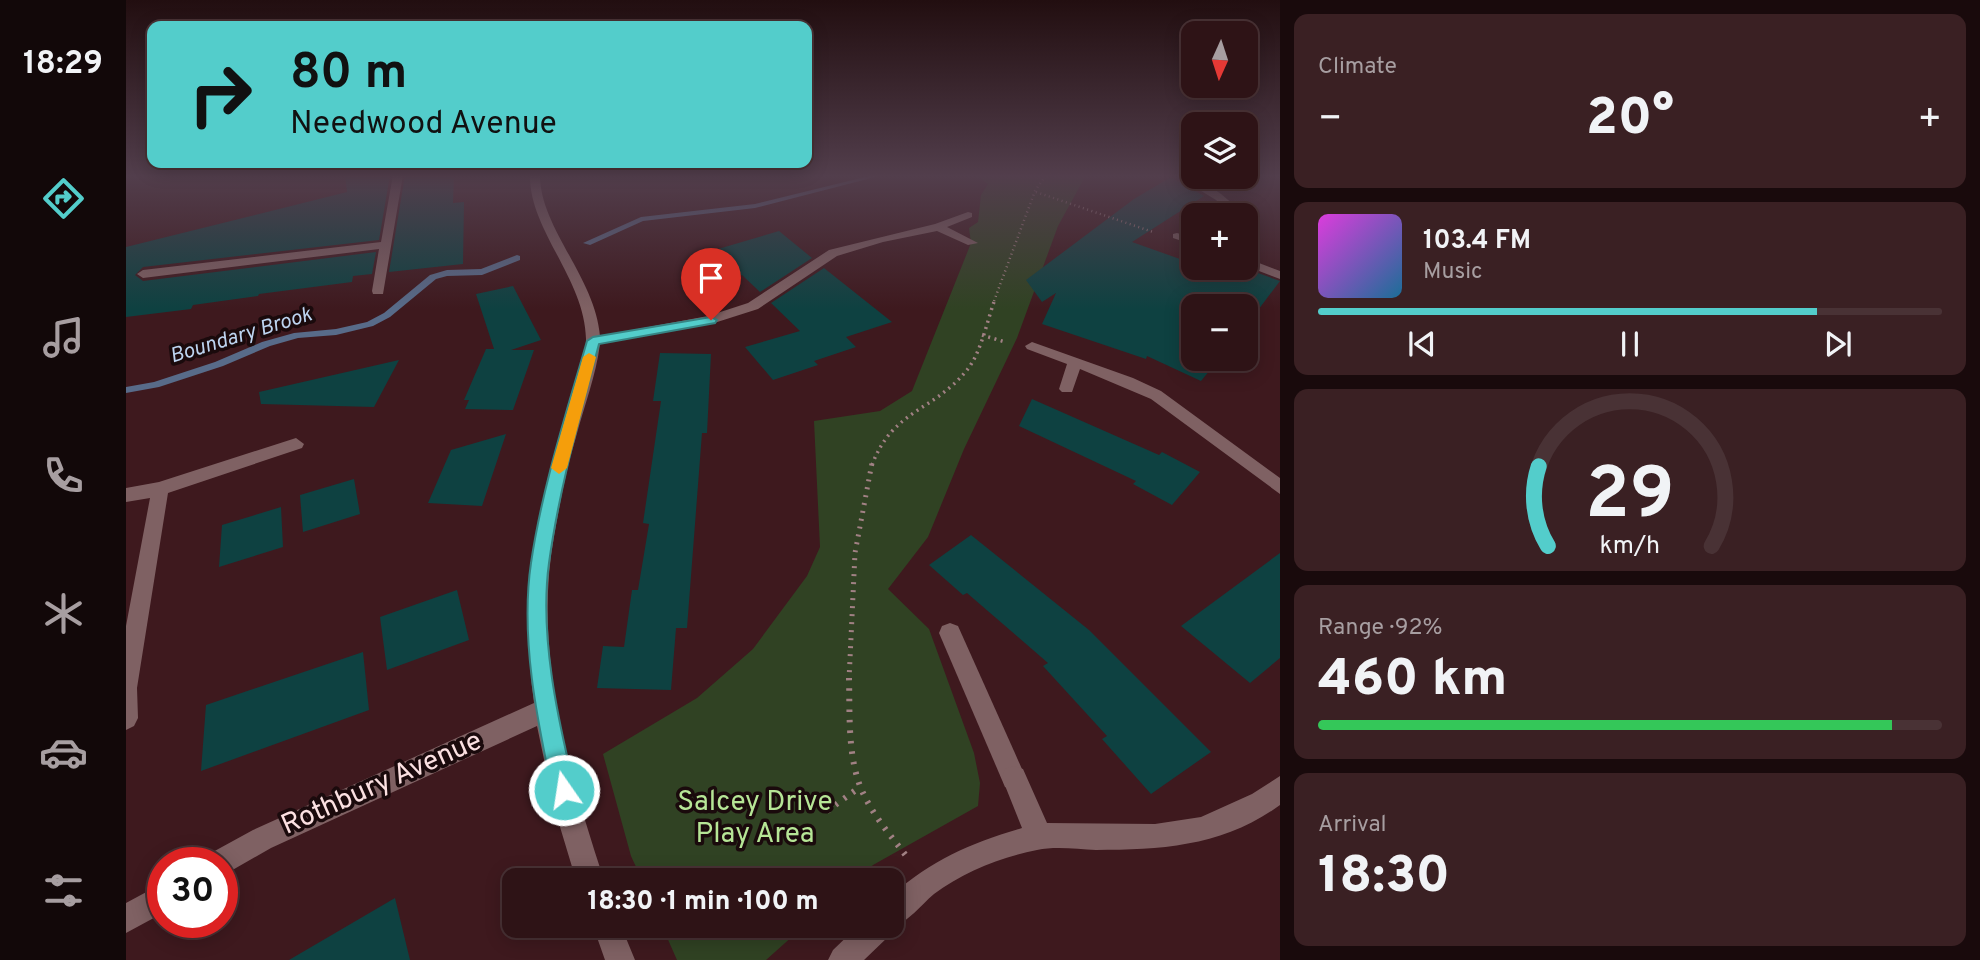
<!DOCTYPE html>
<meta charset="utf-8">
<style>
body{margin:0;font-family:Overpass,sans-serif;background:#3a2023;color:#f1f3f6;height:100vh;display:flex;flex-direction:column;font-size:26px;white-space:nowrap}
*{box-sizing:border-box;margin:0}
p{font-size:23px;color:#a79ea1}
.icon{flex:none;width:38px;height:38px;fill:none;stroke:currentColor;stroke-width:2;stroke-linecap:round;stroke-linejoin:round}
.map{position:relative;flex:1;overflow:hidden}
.side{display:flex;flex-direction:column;gap:14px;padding:14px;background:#190a0c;width:700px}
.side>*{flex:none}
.hud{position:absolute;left:21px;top:21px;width:665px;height:147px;border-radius:14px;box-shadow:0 4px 18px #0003,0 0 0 2px #493235;background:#53cdcb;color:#111;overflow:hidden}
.needle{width:46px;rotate:183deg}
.buttons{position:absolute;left:1055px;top:21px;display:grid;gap:14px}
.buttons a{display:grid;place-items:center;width:77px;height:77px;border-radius:14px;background:#2e1316;box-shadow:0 4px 18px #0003,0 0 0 2px #493235;font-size:35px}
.speed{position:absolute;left:21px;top:847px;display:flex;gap:14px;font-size:35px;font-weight:700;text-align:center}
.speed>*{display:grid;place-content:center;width:91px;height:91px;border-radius:50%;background:#2e1316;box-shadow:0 4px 18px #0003,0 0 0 2px #493235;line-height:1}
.speed .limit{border:10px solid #d22;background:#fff;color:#111}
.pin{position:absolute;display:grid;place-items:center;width:60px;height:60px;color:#fff;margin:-72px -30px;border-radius:50% 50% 50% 0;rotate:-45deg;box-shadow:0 0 7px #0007}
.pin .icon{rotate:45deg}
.me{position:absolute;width:77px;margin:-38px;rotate:347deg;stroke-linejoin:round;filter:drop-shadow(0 0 5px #0008)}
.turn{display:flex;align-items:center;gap:24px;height:147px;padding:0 28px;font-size:32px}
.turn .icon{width:91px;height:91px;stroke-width:2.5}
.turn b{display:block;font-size:49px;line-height:60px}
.big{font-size:52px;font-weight:800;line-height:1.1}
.side .widget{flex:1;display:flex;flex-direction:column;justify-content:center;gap:10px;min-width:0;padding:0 24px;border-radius:14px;background:#3a2023}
.side .dial{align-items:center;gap:0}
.dial svg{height:182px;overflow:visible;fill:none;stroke:#493235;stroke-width:7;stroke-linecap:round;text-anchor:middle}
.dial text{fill:#f1f3f6;stroke:none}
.song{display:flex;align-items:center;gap:21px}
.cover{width:84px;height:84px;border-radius:10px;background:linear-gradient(135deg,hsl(300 70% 55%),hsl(200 70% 35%))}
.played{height:7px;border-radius:4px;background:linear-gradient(90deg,#53cdcb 80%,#493235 80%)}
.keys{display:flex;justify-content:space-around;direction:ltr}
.heat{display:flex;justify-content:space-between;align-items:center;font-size:38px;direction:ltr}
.charge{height:10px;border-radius:5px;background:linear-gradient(90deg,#34c759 92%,#493235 0)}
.trip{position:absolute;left:376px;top:868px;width:402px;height:70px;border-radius:14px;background:#2e1316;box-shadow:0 4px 18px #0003,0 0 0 2px #493235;font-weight:800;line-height:70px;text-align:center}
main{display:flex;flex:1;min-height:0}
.tab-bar{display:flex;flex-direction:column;width:126px;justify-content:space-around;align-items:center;background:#120809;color:#a79ea1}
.tab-bar .icon{width:49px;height:49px}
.tab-bar .active{color:#53cdcb}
.tab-bar b{font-size:32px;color:#f1f3f6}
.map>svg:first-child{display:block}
</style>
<main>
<nav class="tab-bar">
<b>18:29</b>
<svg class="icon active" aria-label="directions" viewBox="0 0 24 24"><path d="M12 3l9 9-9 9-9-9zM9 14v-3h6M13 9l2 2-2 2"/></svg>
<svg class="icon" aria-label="music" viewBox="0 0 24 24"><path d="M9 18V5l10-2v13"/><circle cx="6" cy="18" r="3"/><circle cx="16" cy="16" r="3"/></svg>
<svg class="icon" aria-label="phone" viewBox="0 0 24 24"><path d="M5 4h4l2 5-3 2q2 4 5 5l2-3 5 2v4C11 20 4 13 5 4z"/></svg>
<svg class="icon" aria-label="climate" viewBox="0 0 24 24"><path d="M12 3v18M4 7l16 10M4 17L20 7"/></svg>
<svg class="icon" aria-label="car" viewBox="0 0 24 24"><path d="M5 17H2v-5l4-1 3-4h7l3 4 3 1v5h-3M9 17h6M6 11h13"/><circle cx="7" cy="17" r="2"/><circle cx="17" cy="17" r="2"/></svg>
<svg class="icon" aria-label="filters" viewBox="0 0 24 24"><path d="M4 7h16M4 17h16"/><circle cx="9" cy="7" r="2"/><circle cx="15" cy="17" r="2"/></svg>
</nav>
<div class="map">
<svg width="1154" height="960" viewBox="0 0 1154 960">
<rect width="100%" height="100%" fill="#3e191e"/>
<!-- green -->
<path fill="#304223" d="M 849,175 L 960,175 L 932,226 L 891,338 L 838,449 L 802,537 L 762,589 L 803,629 L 848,753 L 854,783 L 852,806 L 747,865 L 730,880 L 516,880 L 505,856 L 477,754 L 571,698 L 627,649 L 681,576 L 694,547 L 688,421 L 754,411 L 786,391 L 845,243 L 843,228 L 852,222 L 855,195 L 862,184 Z
M 536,926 L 678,926 L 640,960 L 551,960 Z"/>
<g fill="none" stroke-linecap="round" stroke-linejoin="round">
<!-- stream -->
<path fill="#586b89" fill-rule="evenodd" d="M 747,175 L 757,175 L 629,208 L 517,221 L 464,245 L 457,243 L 515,217 L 629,204 Z
M 391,255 L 394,256 L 394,260 L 356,275 L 321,276 L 310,279 L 264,317 L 247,326 L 210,335 L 172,338 L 144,346 L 97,366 L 33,387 L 0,393 L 0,387 L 28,382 L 89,362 L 136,342 L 168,333 L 210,329 L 241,322 L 258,313 L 304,275 L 321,270 L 355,269 Z"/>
</g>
<!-- building -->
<path fill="#0e4141" d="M 219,175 L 264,175 L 253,240 L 17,267 L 9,275 L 17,281 L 250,252 L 246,274 L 227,276 L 226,282 L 133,294 L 132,296 L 67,305 L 65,309 L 0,317 L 0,247 L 221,192 Z
M 279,175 L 328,175 L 327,203 L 338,202 L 337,264 L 263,272 Z
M 1045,177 L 1078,196 L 1006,242 L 1068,264 L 1068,268 L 1098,275 L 1118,268 L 1154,281 L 1120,326 L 1120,306 L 1068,306 L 1068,359 L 1093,359 L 1075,381 L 1021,356 L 1020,359 L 916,324 L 930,293 L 916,302 L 900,280 L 1008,199 Z
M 653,231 L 686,258 L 634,292 L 616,275 L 604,279 L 575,254 Z
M 698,268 L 766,322 L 720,337 L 730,347 L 688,361 L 692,365 L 647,380 L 619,347 L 674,331 L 645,303 Z
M 387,286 L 415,340 L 385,350 L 408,350 L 387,410 L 339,409 L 343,400 L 338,400 L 360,349 L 368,349 L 350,294 Z
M 534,353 L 585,354 L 581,433 L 576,433 L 561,628 L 550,628 L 545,690 L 471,688 L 477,646 L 498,647 L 506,590 L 512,590 L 523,524 L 517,523 L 535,401 L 527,401 Z
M 273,360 L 248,407 L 135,404 L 133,392 Z
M 906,399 L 1033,455 L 1036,452 L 1074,472 L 1046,505 L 1007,484 L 1010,481 L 893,426 Z
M 380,434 L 356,506 L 302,503 L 325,450 Z
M 228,479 L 234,514 L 177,532 L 174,495 Z
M 155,507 L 157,547 L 93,567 L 96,525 Z
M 845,535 L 963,630 L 1085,752 L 1025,794 L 976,739 L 981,736 L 917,666 L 922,663 L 841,593 L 837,595 L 803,565 Z
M 1154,553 L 1154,658 L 1124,683 L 1055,626 Z
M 331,590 L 343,640 L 261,670 L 254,617 Z
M 237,652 L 243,710 L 75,771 L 80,705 Z
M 269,898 L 284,960 L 163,960 Z"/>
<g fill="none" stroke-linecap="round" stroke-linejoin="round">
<!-- path-far3 -->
<path stroke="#a18184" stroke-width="2.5" stroke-dasharray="1 3.5" stroke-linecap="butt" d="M 910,192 L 1027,232
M 868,301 L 909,191 L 920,175"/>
<!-- path-far2 -->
<path stroke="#a18184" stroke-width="3.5" stroke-dasharray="2 4.5" stroke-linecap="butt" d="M 856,335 L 879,342
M 746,465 C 767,409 807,412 841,370 C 855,353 861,321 869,299"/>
<!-- path-far1 -->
<path stroke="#a18184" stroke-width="5" stroke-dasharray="2 6" stroke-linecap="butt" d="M 723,680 L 729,553 L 746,463"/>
<!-- path -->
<path stroke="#a18184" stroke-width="6" stroke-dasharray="2.5 8" stroke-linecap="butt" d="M 723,678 C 724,715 721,761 738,795 C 749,818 766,837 781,857
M 701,811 L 734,787"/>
<!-- service -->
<path fill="#7f6163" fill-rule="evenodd" d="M 824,623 L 832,626 L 900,778 L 897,787 L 888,790 L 879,787 L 813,633 L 816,626 Z"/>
<!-- minor -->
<path fill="#7f6163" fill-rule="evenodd" d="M 267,175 L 277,175 L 257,294 L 247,294 L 246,291 L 253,249 L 17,278 L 11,274 L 17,270 L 255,242 Z
M 404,175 L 414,175 C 414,228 469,277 474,336 L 582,316 L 622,303 L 703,250 L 809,224 L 842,212 L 846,213 L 846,217 L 821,227 L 852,243 L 842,245 L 811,231 L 757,242 L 711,256 L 632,309 L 585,324 L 474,344 C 470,376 458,406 450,437 C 440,469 434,503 428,536 C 407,653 442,770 478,880 L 450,880 L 428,807 L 411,726 L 145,848 L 96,876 L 96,863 L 82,863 L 85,853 L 127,830 L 408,703 C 396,614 405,538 429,451 C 438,415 460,377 460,339 C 459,279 403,230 404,175 Z
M 1049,175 C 1073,174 1102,197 1117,215 L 1106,215 L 1090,200 Z
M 1051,233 L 1068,238 L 1068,245 L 1047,238 L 1047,234 Z
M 1120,258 L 1154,271 L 1154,279 L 1120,266 Z
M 906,342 L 1007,378 L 1035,391 L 1154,478 L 1154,494 L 1025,399 L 954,369 L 946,392 L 936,392 L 933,389 L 941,364 L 901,349 L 899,346 Z
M 170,438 L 178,444 L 176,448 L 42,493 L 11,688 L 12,718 L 8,726 L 0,730 L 0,626 L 24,498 L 0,502 L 0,488 L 33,482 Z
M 888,766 L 897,769 L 921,823 L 1029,824 L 1075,817 L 1126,794 L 1154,776 L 1154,805 C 1098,846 1037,850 970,850 C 951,849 929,846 911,850 C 875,857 837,872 808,894 C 794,906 783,921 766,928 L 763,936 L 738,960 L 702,960 L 707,950 L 732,926 L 766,926 L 766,895 C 807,859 845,843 896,828 L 876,778 L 879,769 Z
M 37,883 L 37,913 L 0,933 L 0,903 Z
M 467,926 L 495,926 L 509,960 L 479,960 Z"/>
</g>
<!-- sky -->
<linearGradient id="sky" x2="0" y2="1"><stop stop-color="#220e10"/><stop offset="0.57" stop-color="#523e4c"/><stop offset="1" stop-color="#523e4c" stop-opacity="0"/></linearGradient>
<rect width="1154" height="309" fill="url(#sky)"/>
<!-- route -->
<path fill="#53cdcb" stroke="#368584" stroke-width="2" d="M 585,317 L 591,320 L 589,323 L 473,344 C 454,416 433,489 423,563 C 413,635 432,720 449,790 L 446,798 L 438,802 L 430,798 L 426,790 C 411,719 394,637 405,563 C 416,488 440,414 461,341 L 467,337 Z"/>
<!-- slow -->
<path fill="#f59e0b" d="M 463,353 L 470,357 L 441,468 L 433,474 L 425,468 L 457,357 Z"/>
<g text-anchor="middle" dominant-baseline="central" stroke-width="7" stroke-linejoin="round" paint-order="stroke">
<!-- far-water labels -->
<g font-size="21" font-style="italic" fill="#bdd4f0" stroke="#1a0a0c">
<text transform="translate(115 336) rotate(-17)">Boundary Brook</text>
</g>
<!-- near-street labels -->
<g font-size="28" fill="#fbe0e1" stroke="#1a0a0c">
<text transform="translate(256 784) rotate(-24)">Rothbury Avenue</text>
</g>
<!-- near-park labels -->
<g font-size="28" fill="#b6e696" stroke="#1a0a0c">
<text x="629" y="803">Salcey Drive<tspan x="629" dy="32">Play Area</tspan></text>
</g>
</g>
</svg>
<div class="buttons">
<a><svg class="needle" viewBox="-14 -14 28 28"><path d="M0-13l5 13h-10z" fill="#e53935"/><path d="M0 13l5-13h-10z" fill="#a79ea1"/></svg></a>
<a><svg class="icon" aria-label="layers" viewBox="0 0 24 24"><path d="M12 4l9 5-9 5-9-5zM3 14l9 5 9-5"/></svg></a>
<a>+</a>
<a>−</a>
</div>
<div class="speed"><div class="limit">30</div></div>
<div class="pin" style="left:585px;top:320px;background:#d93025"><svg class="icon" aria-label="arrive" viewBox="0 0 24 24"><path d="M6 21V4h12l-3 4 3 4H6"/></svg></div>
<svg class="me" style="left:438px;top:790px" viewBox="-20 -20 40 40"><circle r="17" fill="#53cdcb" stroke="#fff" stroke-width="3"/><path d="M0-11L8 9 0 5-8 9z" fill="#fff"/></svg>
<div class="trip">18:30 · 1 min · 100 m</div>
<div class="hud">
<div class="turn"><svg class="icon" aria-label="right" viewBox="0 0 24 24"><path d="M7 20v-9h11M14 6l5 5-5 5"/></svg><div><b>80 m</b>Needwood Avenue</div></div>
</div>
</div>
<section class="side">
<div class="widget"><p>Climate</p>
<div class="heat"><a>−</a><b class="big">20°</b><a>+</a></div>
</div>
<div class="widget">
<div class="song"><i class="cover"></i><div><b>103.4 FM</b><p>Music</p></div></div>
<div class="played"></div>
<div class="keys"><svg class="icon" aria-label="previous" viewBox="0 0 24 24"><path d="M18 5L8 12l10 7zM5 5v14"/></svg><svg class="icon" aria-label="pause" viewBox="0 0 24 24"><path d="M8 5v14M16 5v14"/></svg><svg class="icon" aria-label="next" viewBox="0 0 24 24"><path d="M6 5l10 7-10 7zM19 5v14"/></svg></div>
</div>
<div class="widget dial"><svg viewBox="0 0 100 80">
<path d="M14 69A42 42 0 1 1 86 69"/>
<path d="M14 69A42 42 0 0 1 10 34" stroke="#53cdcb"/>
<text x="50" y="56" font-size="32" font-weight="700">29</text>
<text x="50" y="72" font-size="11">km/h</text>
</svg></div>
<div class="widget"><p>Range · 92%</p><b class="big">460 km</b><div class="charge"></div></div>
<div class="widget"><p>Arrival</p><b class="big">18:30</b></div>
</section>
</main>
